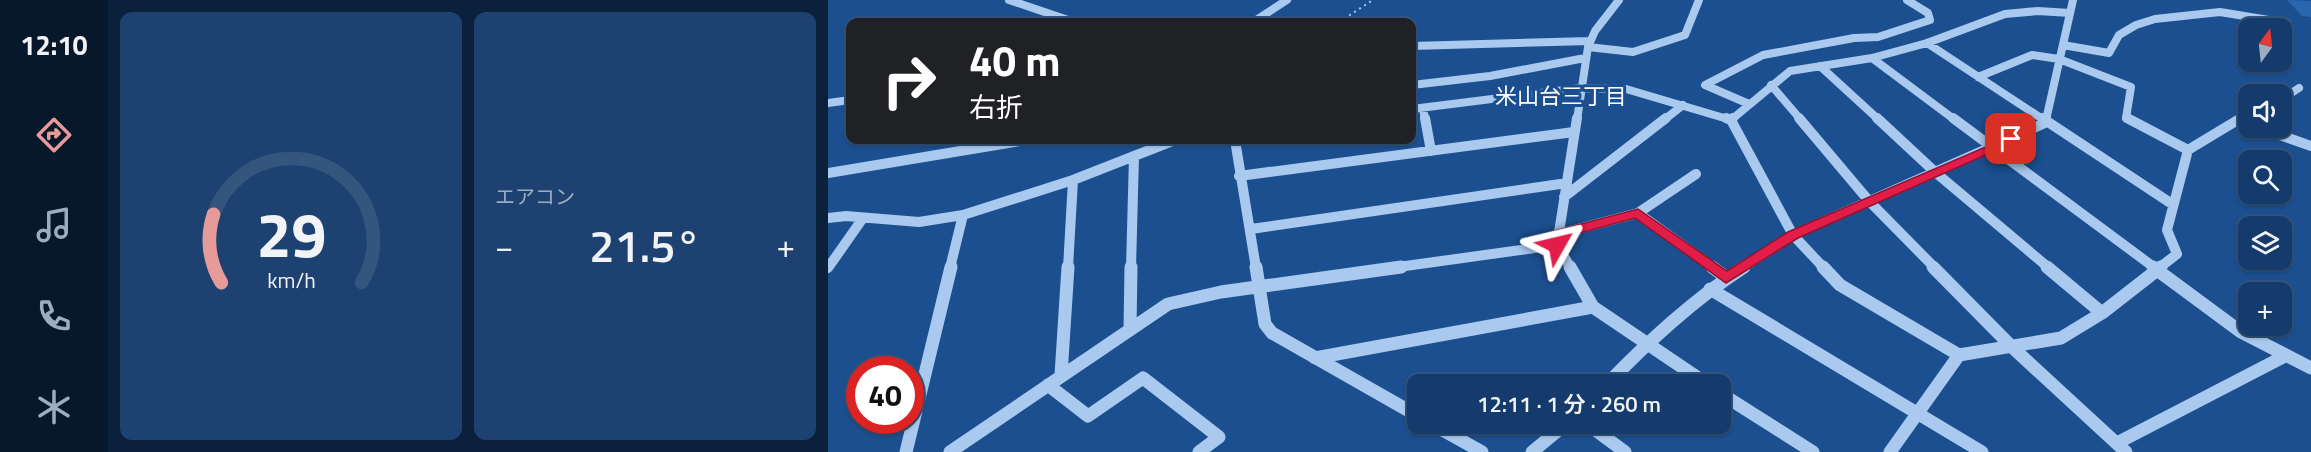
<!DOCTYPE html>
<html lang="ja">
<meta charset="utf-8">
<style>
body{margin:0;font-family:"Titillium Web","Noto Sans JP",sans-serif;background:#1d4271;color:#f1f3f6;height:100vh;display:flex;flex-direction:column;font-size:22px;white-space:nowrap}
*{box-sizing:border-box;margin:0}
p{font-size:20px;color:#9dadc1}
.icon{flex:none;width:33px;height:33px;fill:none;stroke:currentColor;stroke-width:2;stroke-linecap:round;stroke-linejoin:round}
.map{position:relative;flex:1;overflow:hidden}
.details{display:flex;flex-direction:column;gap:12px;padding:12px;background:#0b203b;width:720px}
.details>*{flex:none}
.hud{position:absolute;left:18px;top:18px;width:570px;height:126px;border-radius:12px;box-shadow:0 2px 4px #0004,0 0 0 2px #33557e;background:#202124;color:#fff;overflow:hidden}
.needle{width:39px;rotate:15deg}
.buttons{position:absolute;left:1410px;top:18px;display:grid;gap:12px}
.buttons a{display:grid;place-items:center;width:54px;height:54px;border-radius:12px;background:#143b6b;box-shadow:0 2px 4px #0004,0 0 0 2px #33557e;font-size:30px}
.speed{position:absolute;left:18px;top:356px;display:flex;gap:12px;font-size:30px;font-weight:700;text-align:center}
.speed>*{display:grid;place-content:center;width:78px;height:78px;border-radius:50%;background:#143b6b;box-shadow:0 2px 4px #0004,0 0 0 2px #33557e;line-height:1}
.speed .limit{border:9px solid #d22;background:#fff;color:#111}
.pin{position:absolute;display:grid;place-items:center;width:51px;height:51px;color:#fff;margin:-26px;border-radius:12px;box-shadow:0 3px 9px #0006}
.me{position:absolute;width:66px;margin:-33px;rotate:53deg;stroke-linejoin:round;filter:drop-shadow(0 0 4px #0008)}
.turn{display:flex;align-items:center;gap:21px;height:126px;padding:0 24px;font-size:27px}
.turn .icon{width:78px;height:78px;stroke-width:2.5}
.turn b{display:block;font-size:42px;line-height:51px}
.big{font-size:45px;font-weight:600;line-height:1.1}
.details .widget{flex:1;display:flex;flex-direction:column;justify-content:center;gap:9px;min-width:0;padding:0 21px;border-radius:12px;background:#1d4271}
.details .dial{align-items:center;gap:0}
.dial svg{height:156px;overflow:visible;fill:none;stroke:#33557e;stroke-width:7;stroke-linecap:round;text-anchor:middle}
.dial text{fill:#f1f3f6;stroke:none}
.heat{display:flex;justify-content:space-between;align-items:center;font-size:33px;direction:ltr}
.details .tiles{flex:1;display:grid;gap:12px;grid-template-columns:repeat(2,1fr)}
.trip{position:absolute;left:579px;top:374px;width:324px;height:60px;border-radius:12px;background:#143b6b;box-shadow:0 2px 4px #0004,0 0 0 2px #33557e;font-weight:600;line-height:60px;text-align:center}
main{display:flex;flex:1;min-height:0}
.tabs{display:flex;flex-direction:column;width:108px;justify-content:space-around;align-items:center;background:#08182b;color:#9dadc1}
.tabs .icon{width:42px;height:42px}
.tabs .current{color:#e69b98}
.tabs b{font-size:27px;color:#f1f3f6}
.map>svg:first-child{display:block}
</style>
<main>
<nav class="tabs">
<b>12:10</b>
<svg class="icon current" aria-label="directions" viewBox="0 0 24 24"><path d="M12 3l9 9-9 9-9-9zM9 14v-3h6M13 9l2 2-2 2"/></svg>
<svg class="icon" aria-label="music" viewBox="0 0 24 24"><path d="M9 18V5l10-2v13"/><circle cx="6" cy="18" r="3"/><circle cx="16" cy="16" r="3"/></svg>
<svg class="icon" aria-label="phone" viewBox="0 0 24 24"><path d="M5 4h4l2 5-3 2q2 4 5 5l2-3 5 2v4C11 20 4 13 5 4z"/></svg>
<svg class="icon" aria-label="climate" viewBox="0 0 24 24"><path d="M12 3v18M4 7l16 10M4 17L20 7"/></svg>
</nav>
<section class="details">
<div class="tiles">
<div class="widget dial"><svg viewBox="0 0 100 80">
<path d="M14 69A42 42 0 1 1 86 69"/>
<path d="M14 69A42 42 0 0 1 10 34" stroke="#e69b98"/>
<text x="50" y="56" font-size="32" font-weight="700">29</text>
<text x="50" y="72" font-size="11">km/h</text>
</svg></div>
<div class="widget"><p>エアコン</p>
<div class="heat"><a>−</a><b class="big">21.5°</b><a>+</a></div>
</div>
</div>
</section>
<div class="map">
<svg width="1483" height="452" viewBox="0 0 1483 452">
<rect width="100%" height="100%" fill="#1b4f8f"/>
<!-- building -->
<path fill="#2a66ad" d="M 1459,0 L 1483,1 L 1483,17 L 1474,16 Z"/>
<g fill="none" stroke-linecap="round" stroke-linejoin="round">
<!-- path -->
<path stroke="#a9c9ee" stroke-width="2" stroke-dasharray="2 4" stroke-linecap="butt" d="M 511,22 L 545,0"/>
<!-- minor-far2 -->
<path stroke="#a9c9ee" stroke-width="8" d="M 181,0 L 246,22
M 425,22 L 459,0
M 447,22 L 480,22
M 1099,43 L 1216,120
M 1235,45 L 1281,53 L 1291,35 L 1308,25 L 1327,19 L 1392,12 L 1459,23
M 584,46 L 762,41
M 760,47 L 805,52 L 857,35 L 871,0
M 1044,58 L 1127,120
M 992,66 L 1051,120
M 1150,77 L 1204,55 L 1231,59 L 1303,87 L 1298,118 L 1302,120
M 584,85 L 662,76 L 757,58
M 943,85 L 973,120
M 1454,99 L 1471,88
M 0,103 L 22,100
M 921,104 L 877,85 L 935,55 L 1026,38 L 1050,37 L 1102,20 L 1100,13 L 1079,0
M 595,108 L 597,120
M 584,109 L 752,88 L 798,89 L 903,120
M 749,120 L 760,47 L 767,31 L 791,0
M 836,120 L 855,105
M 903,120 L 962,71 L 1044,58 L 1099,43 L 1177,14 L 1210,11 L 1242,13
M 1218,120 L 1245,0
M 1410,120 L 1420,114"/>
<!-- minor-far1 -->
<path stroke="#a9c9ee" stroke-width="10" d="M 597,118 L 603,151
M 898,118 L 903,120
M 905,118 L 903,120 L 965,235 L 996,268
M 971,118 L 1041,201 L 1107,268
M 1049,118 L 1107,172 L 1221,268
M 1125,118 L 1327,268
M 1214,118 L 1344,204
M 1299,118 L 1360,150 L 1339,230 L 1349,254 L 1331,268
M 1432,128 L 1483,146
M 407,140 L 428,268
M 1360,150 L 1413,118
M 0,173 L 198,140
M 411,176 L 746,132
M 736,197 L 838,118
M 810,213 L 886,268
M 0,218 L 18,216 L 91,222 L 135,215 L 245,180 L 347,140
M 423,229 L 739,183
M 731,234 L 810,213 L 868,174
M 0,268 L 35,218
M 122,268 L 135,215
M 240,268 L 245,180
M 303,268 L 306,156
M 563,268 L 729,245
M 743,268 L 729,245 L 749,118
M 914,268 L 965,235 L 1217,123 L 1218,118"/>
<!-- minor -->
<path stroke="#a9c9ee" stroke-width="13" d="M 428,267 L 437,324 L 444,333 L 590,416
M 742,267 L 765,307 L 879,384
M 884,267 L 899,278
M 995,267 L 1012,285 L 1131,355
M 1105,267 L 1185,348 L 1298,452
M 1219,267 L 1274,313
M 1325,267 L 1413,332 L 1483,368
M 882,289 L 1154,452
M 302,329 L 303,267
M 487,358 L 765,307
M 233,375 L 240,267
M 779,384 C 821,341 865,300 916,267
M 220,385 L 260,416 L 315,378 L 391,437 L 371,452
M 892,393 L 985,452
M 602,423 L 654,452
M 758,423 L 797,452
M 1289,443 L 1457,356
M 78,452 L 123,267
M 122,452 L 340,304 L 393,292 L 573,267
M 704,452 L 739,423
M 1062,452 L 1131,355 L 1233,338 L 1274,313 L 1333,267"/>
</g>
<!-- route -->
<path fill="#e11d48" stroke="#92132f" stroke-width="1.5" d="M 1183,136 L 1189,139 L 1187,142 L 970,238 L 898,283 L 807,218 L 737,237 L 734,248 L 724,248 L 722,245 L 726,231 L 810,209 L 899,271 L 960,232 Z"/>
<g text-anchor="middle" dominant-baseline="central" stroke-width="6" stroke-linejoin="round" paint-order="stroke">
<!-- neighbourhood labels -->
<g font-size="22" fill="#fff" stroke="#1b4f8f">
<text x="733" y="96">米山台三丁目</text>
</g>
</g>
</svg>
<div class="buttons">
<a><svg class="needle" viewBox="-14 -14 28 28"><path d="M0-13l5 13h-10z" fill="#e53935"/><path d="M0 13l5-13h-10z" fill="#9dadc1"/></svg></a>
<a><svg class="icon" aria-label="sound" viewBox="0 0 24 24"><path d="M4 9h4l5-4v14l-5-4H4zM17 9q2 3 0 6"/></svg></a>
<a><svg class="icon" aria-label="search" viewBox="0 0 24 24"><circle cx="10" cy="10" r="6"/><path d="M15 15l6 6"/></svg></a>
<a><svg class="icon" aria-label="layers" viewBox="0 0 24 24"><path d="M12 4l9 5-9 5-9-5zM3 14l9 5 9-5"/></svg></a>
<a>+</a>
</div>
<div class="speed"><div class="limit">40</div></div>
<div class="pin" style="left:1183px;top:139px;background:#d93025"><svg class="icon" aria-label="arrive" viewBox="0 0 24 24"><path d="M6 21V4h12l-3 4 3 4H6"/></svg></div>
<svg class="me" style="left:729px;top:245px" viewBox="-20 -20 40 40"><path d="M0-17L14 15 0 8-14 15z" fill="#e11d48" stroke="#fff" stroke-width="4"/></svg>
<div class="trip">12:11 · 1 分 · 260 m</div>
<div class="hud">
<div class="turn"><svg class="icon" aria-label="right" viewBox="0 0 24 24"><path d="M7 20v-9h11M14 6l5 5-5 5"/></svg><div><b>40 m</b>右折</div></div>
</div>
</div>
</main>
